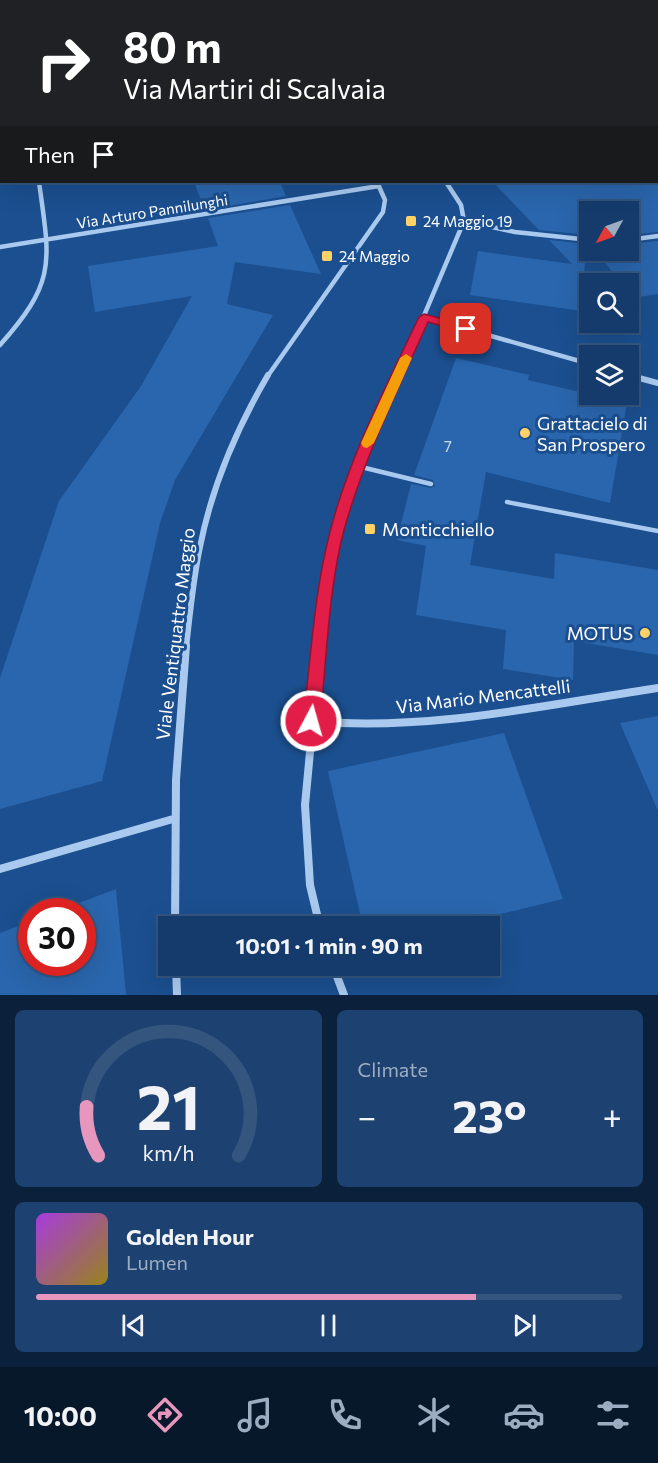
<!DOCTYPE html>
<meta charset="utf-8">
<style>
body{margin:0;font-family:Commissioner,sans-serif;background:#1d4271;color:#f1f3f6;height:100vh;display:flex;flex-direction:column;font-size:22px;white-space:nowrap}
*{box-sizing:border-box;margin:0}
p{font-size:20px;color:#9dadc1}
.icon{flex:none;width:33px;height:33px;fill:none;stroke:currentColor;stroke-width:2;stroke-linecap:round;stroke-linejoin:round}
.map{position:relative;height:995px;overflow:hidden}
.sheet{display:flex;flex-direction:column;gap:15px;padding:15px;background:#0b203b;flex:1}
.sheet>*{flex:none}
.banner{position:absolute;left:0px;top:0px;width:658px;height:183px;box-shadow:0 6px 24px #0002,0 0 0 2px #33557e;background:#202124;color:#fff;overflow:hidden}
.needle{width:39px;rotate:230deg}
.buttons{position:absolute;left:579px;top:201px;display:grid;gap:12px}
.buttons a{display:grid;place-items:center;width:60px;height:60px;border-radius:0px;background:#143b6b;box-shadow:0 6px 24px #0002,0 0 0 2px #33557e;font-size:30px}
.speed{position:absolute;left:18px;top:898px;display:flex;gap:12px;font-size:30px;font-weight:700;text-align:center}
.speed>*{display:grid;place-content:center;width:78px;height:78px;border-radius:50%;background:#143b6b;box-shadow:0 6px 24px #0002,0 0 0 2px #33557e;line-height:1}
.speed .limit{border:9px solid #d22;background:#fff;color:#111}
.pin{position:absolute;display:grid;place-items:center;width:51px;height:51px;color:#fff;margin:-26px;border-radius:12px;box-shadow:0 3px 9px #0006}
.me{position:absolute;width:66px;margin:-33px;rotate:6deg;stroke-linejoin:round;filter:drop-shadow(0 0 4px #0008)}
.turn{display:flex;align-items:center;gap:21px;height:126px;padding:0 24px;font-size:27px}
.turn .icon{width:78px;height:78px;stroke-width:2.5}
.turn b{display:block;font-size:42px;line-height:51px}
.then{display:flex;align-items:center;height:57px;padding:0 24px;background:#0003;gap:12px;font-size:22px}
.big{font-size:45px;font-weight:700;line-height:1.1}
.sheet .card{flex:1;display:flex;flex-direction:column;justify-content:center;gap:9px;min-width:0;padding:0 21px;border-radius:9px;background:#1d4271}
.sheet .dial{align-items:center;gap:0}
.dial svg{height:156px;overflow:visible;fill:none;stroke:#33557e;stroke-width:7;stroke-linecap:round;text-anchor:middle}
.dial text{fill:#f1f3f6;stroke:none}
.song{display:flex;align-items:center;gap:18px}
.cover{width:72px;height:72px;border-radius:9px;background:linear-gradient(135deg,hsl(280 70% 55%),hsl(50 70% 35%))}
.played{height:6px;border-radius:3px;background:linear-gradient(90deg,#e797bd 75%,#33557e 75%)}
.keys{display:flex;justify-content:space-around;direction:ltr}
.heat{display:flex;justify-content:space-between;align-items:center;font-size:33px;direction:ltr}
.sheet .tiles{flex:1;display:grid;gap:15px;grid-template-columns:1fr 1fr}
.card:last-child{grid-column:span 2}
.trip{position:absolute;left:158px;top:916px;width:342px;height:60px;border-radius:0px;background:#143b6b;box-shadow:0 6px 24px #0002,0 0 0 2px #33557e;font-weight:700;line-height:60px;text-align:center}
.menu{display:flex;height:96px;justify-content:space-around;align-items:center;background:#08182b;color:#9dadc1}
.menu .icon{width:42px;height:42px}
.menu .selected{color:#e797bd}
.menu b{font-size:27px;color:#f1f3f6}
.map>svg:first-child{display:block}
</style>
<div class="map">
<svg width="658" height="995" viewBox="0 0 658 995">
<rect width="100%" height="100%" fill="#1b4f8f"/>
<!-- building -->
<path fill="#2a66ad" d="M 194,182 L 280,182 L 286,196 L 205,210 Z
M 493,182 L 658,182 L 658,232 L 628,235 L 628,212 L 590,212 L 590,235 L 539,230 Z
M 290,205 L 321,274 L 235,262 L 227,304 L 273,315 L 175,480 L 160,523 L 102,781 L 0,809 L 0,678 L 59,501 L 141,386 L 192,296 L 95,312 L 88,266 L 218,246 L 208,218 Z
M 549,240 L 586,244 L 582,311 L 470,295 L 478,251 L 572,264 Z
M 658,241 L 658,294 L 632,298 L 628,294 L 628,284 L 621,284 L 596,250 L 628,250 L 628,244 Z
M 456,358 L 529,375 L 528,380 L 627,403 L 610,503 L 486,472 L 470,565 L 554,579 L 555,553 L 658,570 L 658,655 L 574,641 L 573,680 L 503,669 L 506,630 L 416,615 L 426,546 L 397,540 L 411,484 L 431,488 L 435,486 L 433,480 L 414,475 Z
M 658,716 L 658,811 L 620,723 Z
M 504,733 L 563,899 L 446,927 L 363,927 L 328,771 Z
M 116,889 L 126,995 L 0,995 L 0,933 L 32,921 L 32,963 L 82,963 L 82,912 L 55,912 Z"/>
<g fill="none" stroke-linecap="round" stroke-linejoin="round">
<!-- lane -->
<path stroke="#a9c9ee" stroke-width="4.5" d="M 357,466 L 431,484
M 507,502 L 658,531"/>
<!-- street-far3 -->
<path stroke="#a9c9ee" stroke-width="4" d="M 246,0 L 252,2
M 437,0 L 450,2"/>
<!-- street-far2 -->
<path stroke="#a9c9ee" stroke-width="4.5" d="M 464,221 L 515,232 L 590,240
M 628,240 L 658,236
M 0,247 L 379,186
M 424,317 L 590,364
M 0,345 C 57,281 50,262 39,182
M 628,375 L 634,377
M 267,377 L 383,212 L 385,200 L 377,182
M 398,377 L 464,221 L 461,205 L 446,182"/>
<!-- street-far1 -->
<path stroke="#a9c9ee" stroke-width="6" d="M 628,375 L 658,383
M 186,648 C 190,614 193,580 200,547 C 212,486 237,428 268,375
M 320,648 C 327,586 336,526 357,467 C 368,436 384,405 398,375"/>
<!-- street -->
<path stroke="#a9c9ee" stroke-width="8" d="M 311,721 C 427,732 544,705 658,688
M 0,869 L 173,819
M 175,927 L 176,780 L 186,646
M 320,927 L 310,885 L 305,805 L 320,646
M 176,966 L 177,995
M 333,966 L 344,995"/>
</g>
<!-- route -->
<path fill="#e11d48" stroke="#92132f" stroke-width="1.5" d="M 424,314 L 470,326 L 471,329 L 466,333 L 428,322 C 397,391 364,458 344,530 C 328,591 327,658 320,721 L 317,726 L 311,729 L 306,726 L 303,721 C 311,658 314,593 330,532 C 349,457 386,387 419,317 Z"/>
<!-- slow -->
<path fill="#f59e0b" d="M 406,354 L 412,358 L 374,443 L 367,448 L 363,447 L 361,443 L 400,358 Z"/>
<!-- markers -->
<g fill="#ffd166" stroke="#1b4f8f" stroke-width="2">
<rect x="405" y="215" width="12" height="12" rx="3"/>
<rect x="321" y="250" width="12" height="12" rx="3"/>
<circle cx="525" cy="433" r="6"/>
<rect x="364" y="523" width="12" height="12" rx="3"/>
<circle cx="645" cy="633" r="6"/>
</g>
<g text-anchor="middle" dominant-baseline="central" stroke-width="6" stroke-linejoin="round" paint-order="stroke">
<!-- far-street labels -->
<g font-size="15" fill="#fff" stroke="#1b4f8f">
<text transform="translate(152 211) rotate(-9)">Via Arturo Pannilunghi</text>
</g>
<!-- far-poi labels -->
<g font-size="15" fill="#fff" stroke="#1b4f8f" text-anchor="start">
<text x="423" y="221">24 Maggio 19</text>
<text x="339" y="256">24 Maggio</text>
</g>
<!-- number labels -->
<g font-size="15" fill="#cad9ea">
<text x="448" y="446">7</text>
</g>
<!-- poi labels -->
<g font-size="18" fill="#fff" stroke="#1b4f8f" text-anchor="start">
<text x="537" y="423">Grattacielo di<tspan x="537" dy="21">San Prospero</tspan></text>
<text x="382" y="529">Monticchiello</text>
<text x="633" y="633" text-anchor="end">MOTUS</text>
</g>
<!-- street labels -->
<g font-size="18" fill="#fff" stroke="#1b4f8f">
<text transform="translate(175 634) rotate(-83)">Viale Ventiquattro Maggio</text>
<text transform="translate(483 696) rotate(-7)">Via Mario Mencattelli</text>
</g>
</g>
</svg>
<div class="buttons">
<a><svg class="needle" viewBox="-14 -14 28 28"><path d="M0-13l5 13h-10z" fill="#e53935"/><path d="M0 13l5-13h-10z" fill="#9dadc1"/></svg></a>
<a><svg class="icon" aria-label="search" viewBox="0 0 24 24"><circle cx="10" cy="10" r="6"/><path d="M15 15l6 6"/></svg></a>
<a><svg class="icon" aria-label="layers" viewBox="0 0 24 24"><path d="M12 4l9 5-9 5-9-5zM3 14l9 5 9-5"/></svg></a>
</div>
<div class="speed"><div class="limit">30</div></div>
<div class="pin" style="left:466px;top:329px;background:#d93025"><svg class="icon" aria-label="arrive" viewBox="0 0 24 24"><path d="M6 21V4h12l-3 4 3 4H6"/></svg></div>
<svg class="me" style="left:311px;top:721px" viewBox="-20 -20 40 40"><circle r="17" fill="#e11d48" stroke="#fff" stroke-width="3"/><path d="M0-11L8 9 0 5-8 9z" fill="#fff"/></svg>
<div class="trip">10:01 · 1 min · 90 m</div>
<div class="banner">
<div class="turn"><svg class="icon" aria-label="right" viewBox="0 0 24 24"><path d="M7 20v-9h11M14 6l5 5-5 5"/></svg><div><b>80 m</b>Via Martiri di Scalvaia</div></div>
<div class="then">Then<svg class="icon" aria-label="arrive" viewBox="0 0 24 24"><path d="M6 21V4h12l-3 4 3 4H6"/></svg></div>
</div>
</div>
<section class="sheet">
<div class="tiles">
<div class="card dial"><svg viewBox="0 0 100 80">
<path d="M14 69A42 42 0 1 1 86 69"/>
<path d="M14 69A42 42 0 0 1 8 44" stroke="#e797bd"/>
<text x="50" y="56" font-size="32" font-weight="700">21</text>
<text x="50" y="72" font-size="11">km/h</text>
</svg></div>
<div class="card"><p>Climate</p>
<div class="heat"><a>−</a><b class="big">23°</b><a>+</a></div>
</div>
<div class="card">
<div class="song"><i class="cover"></i><div><b>Golden Hour</b><p>Lumen</p></div></div>
<div class="played"></div>
<div class="keys"><svg class="icon" aria-label="previous" viewBox="0 0 24 24"><path d="M18 5L8 12l10 7zM5 5v14"/></svg><svg class="icon" aria-label="pause" viewBox="0 0 24 24"><path d="M8 5v14M16 5v14"/></svg><svg class="icon" aria-label="next" viewBox="0 0 24 24"><path d="M6 5l10 7-10 7zM19 5v14"/></svg></div>
</div>
</div>
</section>
<nav class="menu">
<b>10:00</b>
<svg class="icon selected" aria-label="directions" viewBox="0 0 24 24"><path d="M12 3l9 9-9 9-9-9zM9 14v-3h6M13 9l2 2-2 2"/></svg>
<svg class="icon" aria-label="music" viewBox="0 0 24 24"><path d="M9 18V5l10-2v13"/><circle cx="6" cy="18" r="3"/><circle cx="16" cy="16" r="3"/></svg>
<svg class="icon" aria-label="phone" viewBox="0 0 24 24"><path d="M5 4h4l2 5-3 2q2 4 5 5l2-3 5 2v4C11 20 4 13 5 4z"/></svg>
<svg class="icon" aria-label="climate" viewBox="0 0 24 24"><path d="M12 3v18M4 7l16 10M4 17L20 7"/></svg>
<svg class="icon" aria-label="car" viewBox="0 0 24 24"><path d="M5 17H2v-5l4-1 3-4h7l3 4 3 1v5h-3M9 17h6M6 11h13"/><circle cx="7" cy="17" r="2"/><circle cx="17" cy="17" r="2"/></svg>
<svg class="icon" aria-label="filters" viewBox="0 0 24 24"><path d="M4 7h16M4 17h16"/><circle cx="9" cy="7" r="2"/><circle cx="15" cy="17" r="2"/></svg>
</nav>
